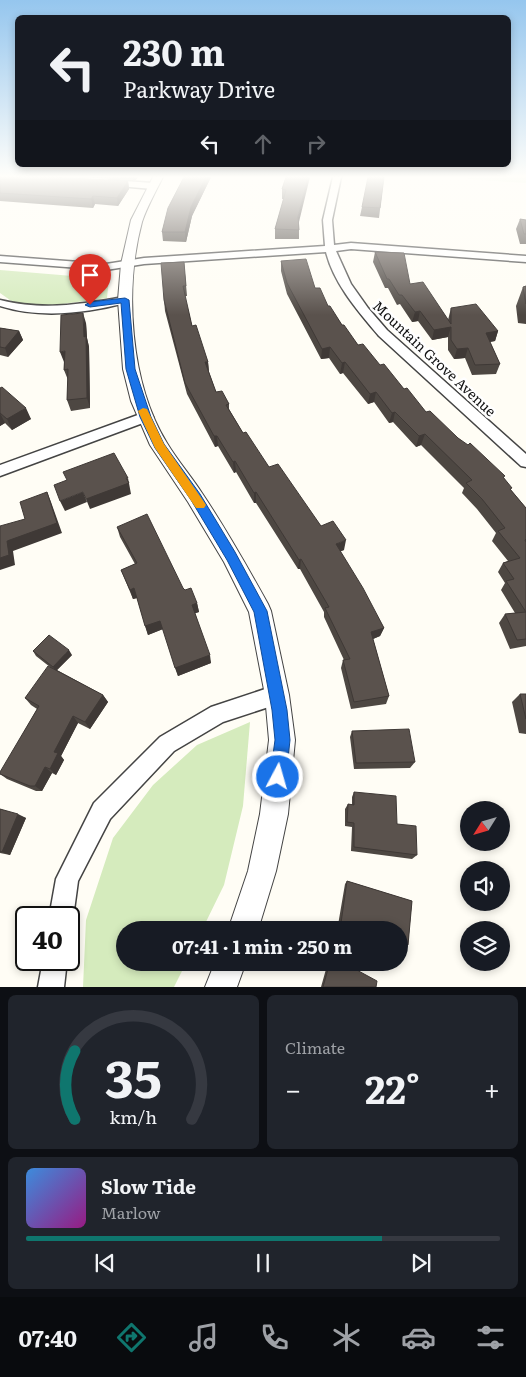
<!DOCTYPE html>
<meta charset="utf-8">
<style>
body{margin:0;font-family:Literata,serif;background:#20242c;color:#f1f3f6;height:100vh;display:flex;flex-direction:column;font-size:19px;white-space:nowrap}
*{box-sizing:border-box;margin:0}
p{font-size:16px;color:#9ea1a6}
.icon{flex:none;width:28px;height:28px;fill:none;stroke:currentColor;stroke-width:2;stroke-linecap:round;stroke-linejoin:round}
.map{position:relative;height:987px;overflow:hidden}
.details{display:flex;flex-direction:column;gap:8px;padding:8px;background:#0d0f14;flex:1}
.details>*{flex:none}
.guide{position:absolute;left:15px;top:15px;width:496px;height:152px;border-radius:8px;box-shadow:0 2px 8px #0003;background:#171b24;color:#f1f3f6;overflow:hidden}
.needle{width:32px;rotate:233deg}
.fabs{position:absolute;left:460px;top:801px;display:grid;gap:10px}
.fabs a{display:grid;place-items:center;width:50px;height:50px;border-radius:50%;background:#171b24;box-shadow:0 2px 8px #0003;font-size:25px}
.speed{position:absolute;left:15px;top:906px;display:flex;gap:10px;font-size:25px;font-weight:700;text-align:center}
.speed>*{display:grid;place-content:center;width:65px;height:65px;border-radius:50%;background:#171b24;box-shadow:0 2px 8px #0003;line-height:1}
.speed .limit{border:2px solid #111;border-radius:8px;background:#fff;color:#111}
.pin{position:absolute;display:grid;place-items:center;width:42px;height:42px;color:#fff;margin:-51px -21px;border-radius:50% 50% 50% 0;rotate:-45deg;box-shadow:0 0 5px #0007}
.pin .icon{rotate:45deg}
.me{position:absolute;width:55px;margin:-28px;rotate:6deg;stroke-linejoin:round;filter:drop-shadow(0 0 4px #0008)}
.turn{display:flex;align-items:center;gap:18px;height:105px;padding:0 25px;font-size:22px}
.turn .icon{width:65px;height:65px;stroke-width:2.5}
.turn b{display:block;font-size:35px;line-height:42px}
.lanes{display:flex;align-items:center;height:48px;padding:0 25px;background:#0003;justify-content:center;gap:25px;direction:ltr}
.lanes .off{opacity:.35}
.big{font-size:38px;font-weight:700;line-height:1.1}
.details .tile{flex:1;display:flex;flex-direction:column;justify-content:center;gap:8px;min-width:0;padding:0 18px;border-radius:8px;background:#20242c}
.details .dial{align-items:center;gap:0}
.dial svg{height:130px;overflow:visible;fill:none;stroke:#363941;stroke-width:7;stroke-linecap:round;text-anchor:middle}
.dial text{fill:#f1f3f6;stroke:none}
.song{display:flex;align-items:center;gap:15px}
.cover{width:60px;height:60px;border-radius:8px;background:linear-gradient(135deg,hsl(210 70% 55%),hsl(310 70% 35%))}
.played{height:5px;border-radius:2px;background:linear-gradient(90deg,#0f766e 75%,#363941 75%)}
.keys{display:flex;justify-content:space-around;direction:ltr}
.heat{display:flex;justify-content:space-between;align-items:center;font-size:28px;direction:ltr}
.details .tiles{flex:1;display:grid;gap:8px;grid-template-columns:1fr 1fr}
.tile:last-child{grid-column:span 2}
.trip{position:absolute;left:116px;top:921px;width:292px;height:50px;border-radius:25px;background:#171b24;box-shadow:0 2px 8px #0003;font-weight:700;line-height:50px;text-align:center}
.tabs{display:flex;height:80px;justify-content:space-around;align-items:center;background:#090b0e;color:#9ea1a6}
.tabs .icon{width:35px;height:35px}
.tabs .on{color:#0f766e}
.tabs b{font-size:22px;color:#f1f3f6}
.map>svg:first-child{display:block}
</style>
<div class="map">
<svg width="526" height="987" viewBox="0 0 526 987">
<rect width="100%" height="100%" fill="#fffdf5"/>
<!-- green -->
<path fill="#d5ebbd" d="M 467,177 L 526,177 L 526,183 L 468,179 Z
M 0,270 L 109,279 L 107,298 L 33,308 L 17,305 L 0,293 Z
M 250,722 L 243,806 L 224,885 L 202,930 L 125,930 L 125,962 L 186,963 L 174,987 L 83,987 L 86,920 L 113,838 L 153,785 L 197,745 Z"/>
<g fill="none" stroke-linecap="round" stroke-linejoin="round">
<defs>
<path id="minor" d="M 333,177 L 341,177 L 332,220 L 334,245 L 351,243 L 526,256 L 526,262 L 351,249 L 336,251 L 351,284 L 368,308 L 387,330 L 526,454 L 526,467 L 521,466 L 379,336 C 358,311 334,284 326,252 L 144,264 L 106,270 L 0,262 L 0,256 L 106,264 L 144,258 L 325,246 L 323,220 Z
M 110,180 L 153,183 L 157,186 L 153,189 L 107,185 L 106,183 Z
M 125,297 L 131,300 L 129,302 C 88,313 41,319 0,306 L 0,300 C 46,311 79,304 125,297 Z
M 146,412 L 151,414 L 153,417 L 151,420 L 0,476 L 0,465 Z
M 277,685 L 284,688 L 287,695 L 284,702 L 223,722 L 174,751 L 110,819 L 78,881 L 73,918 L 69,926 L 69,918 L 49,918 L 56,879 L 94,803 L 160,737 L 211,707 Z
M 43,960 L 67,960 L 64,987 L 38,987 Z"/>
<path id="tertiary" d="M 153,177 L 163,177 C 156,191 147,207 142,222 C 124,289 130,383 167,443 C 177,460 191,476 202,493 C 226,529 247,566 268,604 L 271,611 L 289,695 L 295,740 L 288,814 L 276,871 L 258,930 L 228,930 L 248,871 L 260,814 L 269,740 L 265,695 L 249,612 L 224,562 L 188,502 L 150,445 L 131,401 L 123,369 L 118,300 L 121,264 L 131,220 Z
M 215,962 L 246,962 L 237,987 L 205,987 Z"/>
</defs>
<!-- minor casing -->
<use href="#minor" stroke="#444" stroke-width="3"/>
<!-- tertiary casing -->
<use href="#tertiary" stroke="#444" stroke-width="2"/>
<!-- minor -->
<use href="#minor" fill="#fff" fill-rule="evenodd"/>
<!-- tertiary -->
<use href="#tertiary" fill="#fff" fill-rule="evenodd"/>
</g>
<!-- wall -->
<path fill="#4d4742" d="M 0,177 L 128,181 L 129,189 L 118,206 L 95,204 L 93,208 L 0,201 Z
M 71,177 L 138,177 L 136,180 Z
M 184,177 L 211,177 L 192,216 L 186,242 L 163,241 L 162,232 Z
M 286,177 L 299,223 L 299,239 L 275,239 L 275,229 L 284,199 L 282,199 L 282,189 Z
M 384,177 L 379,218 L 360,216 L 362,207 Z
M 520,219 L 526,220 L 526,244 L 520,244 L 516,229 Z
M 375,252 L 410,284 L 448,320 L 451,308 L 498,331 L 495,341 L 490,342 L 500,364 L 496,374 L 472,375 L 465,358 L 454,359 L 448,350 L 448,337 L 432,340 L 418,321 L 412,322 L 400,304 L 397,305 L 388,288 L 385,288 L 373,262 Z
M 281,261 L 315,288 L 342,325 L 358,345 L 404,389 L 426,412 L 458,438 L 504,478 L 511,490 L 526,508 L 526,646 L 510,649 L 499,623 L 505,614 L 515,613 L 501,590 L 505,583 L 498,572 L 503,563 L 508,561 L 492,541 L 496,533 L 477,509 L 462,493 L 464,488 L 421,445 L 416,447 L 393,422 L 389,423 L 374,402 L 368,404 L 343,373 L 340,374 L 329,358 L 321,359 L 287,294 L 281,271 Z
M 184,262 L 187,296 L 185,296 L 192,326 L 208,362 L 209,372 L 216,392 L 229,404 L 229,409 L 243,433 L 269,467 L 321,526 L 344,550 L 340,551 L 384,628 L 380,636 L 373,639 L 389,696 L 386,704 L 351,709 L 341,668 L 343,660 L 344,660 L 324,617 L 324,612 L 300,569 L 298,569 L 256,503 L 254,503 L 236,472 L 234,473 L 218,446 L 215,447 L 187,394 L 165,311 L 164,300 Z
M 526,286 L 526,324 L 518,323 L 516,306 L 523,287 Z
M 86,323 L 87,338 L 89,347 L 90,408 L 71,411 L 67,400 L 68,380 L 64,370 L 64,362 Z
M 0,328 L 19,331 L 23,340 L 8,357 L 0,355 Z
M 0,388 L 31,419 L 12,430 L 5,423 L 0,426 Z
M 117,527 L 183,588 L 197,603 L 199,612 L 195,613 L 211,663 L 178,676 L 163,629 L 148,635 L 137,598 L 133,599 L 121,570 L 135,564 L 120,537 Z
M 33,651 L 72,655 L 57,670 L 103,695 L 108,702 L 90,729 L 78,723 L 61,756 L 64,760 L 56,775 L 52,773 L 42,791 L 36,791 L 7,779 L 0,774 L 37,709 L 31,705 L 25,698 L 50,667 L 36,656 Z
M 520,694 L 526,694 L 526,734 L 519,733 L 512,702 Z
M 352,731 L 415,762 L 410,768 L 354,769 L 350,737 Z
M 354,792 L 397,824 L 417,855 L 412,859 L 351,851 L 352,827 L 345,826 L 345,809 L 348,804 L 352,805 L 352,797 Z
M 0,809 L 26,818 L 10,855 L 0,853 Z
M 347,881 L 412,901 L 408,945 L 403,946 L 400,945 L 400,930 L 354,930 L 338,925 L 345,884 Z
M 328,962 L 342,962 L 376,987 L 321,987 Z"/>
<!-- shaded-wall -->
<path fill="#3f3936" d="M 206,177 L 211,177 L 192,216 L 186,242 L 185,232 L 191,207 Z
M 308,177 L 310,177 L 298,226 L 298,217 Z
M 128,181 L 129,189 L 118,206 L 117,198 Z
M 93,196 L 95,204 L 93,208 L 91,199 Z
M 420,311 L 418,321 L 412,322 L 415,312 Z
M 83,313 L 86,323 L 87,338 L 89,347 L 90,408 L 87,398 Z
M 451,327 L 448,337 L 432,340 L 434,330 Z
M 19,331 L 23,340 L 8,357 L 5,348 Z
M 498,331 L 495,341 L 482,343 L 486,333 Z
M 330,347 L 329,358 L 321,359 L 322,349 Z
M 468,348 L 465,358 L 454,359 L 457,349 Z
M 65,351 L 68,362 L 64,362 L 60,352 Z
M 205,362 L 208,362 L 209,372 Z
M 345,362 L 343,373 L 340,374 L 342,363 Z
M 376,392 L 374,402 L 368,404 L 370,394 Z
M 26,408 L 31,419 L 12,430 L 7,419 Z
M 395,412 L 393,422 L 389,423 L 392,413 Z
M 0,413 L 5,423 L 0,426 Z
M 425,434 L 421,445 L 416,447 L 419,436 Z
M 214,436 L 217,436 L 218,446 L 215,447 Z
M 235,461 L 236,472 L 234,473 L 233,462 Z
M 128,478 L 131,494 L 90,509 L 86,499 Z
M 47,492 L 51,502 L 62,533 L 13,551 L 15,565 L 0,570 L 0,558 L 7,541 Z
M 83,492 L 87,502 L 65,511 L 60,501 Z
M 256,492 L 256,503 L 254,503 L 254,493 Z
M 346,540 L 344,550 L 334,554 L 336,544 Z
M 301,559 L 300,569 L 298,569 L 299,560 Z
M 134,588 L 137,598 L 133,599 L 130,590 Z
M 197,603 L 199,612 L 193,614 L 192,605 Z
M 160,621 L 163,629 L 148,635 L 145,626 Z
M 384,628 L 380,636 L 368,641 L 371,632 Z
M 69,650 L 72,655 L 56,671 L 53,667 Z
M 210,655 L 211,663 L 178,676 L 175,668 Z
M 103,695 L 108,702 L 90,729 L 85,722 Z
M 73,716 L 78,723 L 61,756 L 64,760 L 56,775 L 50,769 L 54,752 Z
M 45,767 L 52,773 L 42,791 L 35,786 Z
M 18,814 L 26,818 L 10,855 L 2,852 Z"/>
<!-- building -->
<path fill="#5a524d" stroke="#3f3936" d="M 0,177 L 51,177 L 128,181 L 117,198 L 93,196 L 91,199 L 0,193 Z
M 184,177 L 206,177 L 191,207 L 185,232 L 162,232 L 168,208 Z
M 286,177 L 308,177 L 298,217 L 299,230 L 275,229 L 286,190 L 282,189 Z
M 368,177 L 384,177 L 380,208 L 362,207 Z
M 520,219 L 526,220 L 526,234 L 524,234 Z
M 375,252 L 404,253 L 410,284 L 423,282 L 451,324 L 451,308 L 476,304 L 498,331 L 486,333 L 500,364 L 475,365 L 468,348 L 457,349 L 451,340 L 451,327 L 434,330 L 420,311 L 415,312 L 402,295 L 399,295 L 389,279 L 387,279 Z
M 306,259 L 315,288 L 320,288 L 328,306 L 330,306 L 342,325 L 344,325 L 358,345 L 363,344 L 380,365 L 384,364 L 404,389 L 407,388 L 426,412 L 430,411 L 458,438 L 468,445 L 470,443 L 505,476 L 503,477 L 512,488 L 510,489 L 526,508 L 526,539 L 525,540 L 526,542 L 526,639 L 517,640 L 505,614 L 526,612 L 506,581 L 514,579 L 503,563 L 520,558 L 498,531 L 505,528 L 482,499 L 466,483 L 472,480 L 425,434 L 419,436 L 395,412 L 392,413 L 376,392 L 370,394 L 345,362 L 342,363 L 330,347 L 322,349 L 287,283 L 281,261 Z
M 184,262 L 186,286 L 183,286 L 192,326 L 196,325 L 208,362 L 205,362 L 216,392 L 222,391 L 229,404 L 226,405 L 243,433 L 246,432 L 269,467 L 278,464 L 321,526 L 333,521 L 346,540 L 336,544 L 363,588 L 384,628 L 371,632 L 389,696 L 354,702 L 343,660 L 350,659 L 325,608 L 329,607 L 301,559 L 299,560 L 256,492 L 254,493 L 235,461 L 233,462 L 217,436 L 214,436 L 185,383 L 164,300 L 161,263 Z
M 526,286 L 526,304 L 523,287 Z
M 83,313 L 84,337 L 86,336 L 87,398 L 67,400 L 68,369 L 64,370 L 65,351 L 60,352 L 61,315 Z
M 0,328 L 19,331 L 5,348 L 0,347 Z
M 2,387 L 26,408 L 7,419 L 0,413 L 0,388 Z
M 114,453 L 128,478 L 126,478 L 129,483 L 86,499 L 83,492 L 60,501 L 54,485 L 67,480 L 63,472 Z
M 47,492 L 57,523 L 7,541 L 9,555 L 0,558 L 0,526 L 25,519 L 20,502 Z
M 147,514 L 183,588 L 185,590 L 191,588 L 197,603 L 192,605 L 210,655 L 175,668 L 160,621 L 145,626 L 134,588 L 130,590 L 121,570 L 137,563 L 117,527 Z
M 49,635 L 69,650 L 53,667 L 33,651 Z
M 48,666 L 103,695 L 85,722 L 73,716 L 54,752 L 58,753 L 50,769 L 45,767 L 35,786 L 30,786 L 0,774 L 0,772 L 39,706 L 25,698 Z
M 520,694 L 526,694 L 526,719 Z
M 409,729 L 415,762 L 356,763 L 352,731 Z
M 354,792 L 396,796 L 397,824 L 416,826 L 417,855 L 354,847 L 354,823 L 347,822 L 348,804 L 354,805 Z
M 0,809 L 18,814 L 2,852 L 0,851 Z
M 347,881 L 412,901 L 408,945 L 400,943 L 400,930 L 361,930 L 341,923 Z
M 330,962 L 342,962 L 377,981 L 376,987 L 323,987 Z"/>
<!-- sky -->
<linearGradient id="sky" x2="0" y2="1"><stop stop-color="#95c6ee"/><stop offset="0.56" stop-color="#fffefa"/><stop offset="1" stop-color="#fffefa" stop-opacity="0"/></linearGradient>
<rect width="526" height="315" fill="url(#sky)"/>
<!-- route -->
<path fill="#1a73e8" stroke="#114b97" d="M 125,298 L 129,300 L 135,369 L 151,417 L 164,444 L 200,494 L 235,552 L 267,611 L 287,710 L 290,740 L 286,777 L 284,783 L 278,785 L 273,783 L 270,777 L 275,740 L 272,710 L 254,612 L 227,560 L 191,500 L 155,448 L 140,417 L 126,369 L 121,303 L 90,307 L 85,305 L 90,302 Z"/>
<!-- slow -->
<path fill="#f59e0b" d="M 143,408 L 147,409 L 164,444 L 204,502 L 206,505 L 204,508 L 196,508 L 155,448 L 138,411 Z"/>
<g text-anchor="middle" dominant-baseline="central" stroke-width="5" stroke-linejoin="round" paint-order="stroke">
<!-- far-street labels -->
<g font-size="14" fill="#111" stroke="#fff">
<text transform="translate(435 358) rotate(43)">Mountain Grove Avenue</text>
</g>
</g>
</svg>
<div class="fabs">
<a><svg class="needle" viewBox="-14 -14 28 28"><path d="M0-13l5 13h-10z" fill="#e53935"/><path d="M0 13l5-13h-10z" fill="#9ea1a6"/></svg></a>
<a><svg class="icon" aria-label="sound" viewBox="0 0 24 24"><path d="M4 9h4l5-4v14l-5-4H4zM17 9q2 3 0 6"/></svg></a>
<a><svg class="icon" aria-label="layers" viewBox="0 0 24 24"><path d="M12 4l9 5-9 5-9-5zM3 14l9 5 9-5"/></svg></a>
</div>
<div class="speed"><div class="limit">40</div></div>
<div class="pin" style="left:90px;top:305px;background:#d93025"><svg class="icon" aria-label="arrive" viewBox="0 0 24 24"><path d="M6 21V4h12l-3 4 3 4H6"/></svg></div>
<svg class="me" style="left:278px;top:777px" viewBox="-20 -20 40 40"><circle r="17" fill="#1a73e8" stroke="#fff" stroke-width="3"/><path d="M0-11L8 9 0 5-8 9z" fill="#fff"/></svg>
<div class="trip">07:41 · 1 min · 250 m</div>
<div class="guide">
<div class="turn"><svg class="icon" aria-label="left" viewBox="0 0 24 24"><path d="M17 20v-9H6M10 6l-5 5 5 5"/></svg><div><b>230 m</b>Parkway Drive</div></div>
<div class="lanes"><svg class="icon" aria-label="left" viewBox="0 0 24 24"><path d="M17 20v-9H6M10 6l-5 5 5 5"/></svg><svg class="icon off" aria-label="ahead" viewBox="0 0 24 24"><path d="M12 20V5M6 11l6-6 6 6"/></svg><svg class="icon off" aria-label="right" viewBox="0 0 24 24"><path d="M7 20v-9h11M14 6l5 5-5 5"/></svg></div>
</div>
</div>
<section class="details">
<div class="tiles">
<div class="tile dial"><svg viewBox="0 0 100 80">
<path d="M14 69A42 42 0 1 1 86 69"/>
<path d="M14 69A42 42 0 0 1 14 27" stroke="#0f766e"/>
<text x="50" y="56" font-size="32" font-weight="700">35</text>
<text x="50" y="72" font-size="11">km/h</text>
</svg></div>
<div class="tile"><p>Climate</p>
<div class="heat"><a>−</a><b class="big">22°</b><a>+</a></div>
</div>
<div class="tile">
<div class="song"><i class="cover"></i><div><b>Slow Tide</b><p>Marlow</p></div></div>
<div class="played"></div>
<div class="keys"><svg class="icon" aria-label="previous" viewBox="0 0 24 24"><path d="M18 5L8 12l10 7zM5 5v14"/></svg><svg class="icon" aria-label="pause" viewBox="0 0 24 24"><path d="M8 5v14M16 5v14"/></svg><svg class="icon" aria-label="next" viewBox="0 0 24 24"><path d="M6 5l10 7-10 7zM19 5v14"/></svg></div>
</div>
</div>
</section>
<nav class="tabs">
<b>07:40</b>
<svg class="icon on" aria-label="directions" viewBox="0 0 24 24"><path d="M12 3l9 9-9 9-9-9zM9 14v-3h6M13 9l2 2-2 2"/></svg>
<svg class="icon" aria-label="music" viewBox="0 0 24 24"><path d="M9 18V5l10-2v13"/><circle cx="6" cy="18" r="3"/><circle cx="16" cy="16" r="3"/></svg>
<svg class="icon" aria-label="phone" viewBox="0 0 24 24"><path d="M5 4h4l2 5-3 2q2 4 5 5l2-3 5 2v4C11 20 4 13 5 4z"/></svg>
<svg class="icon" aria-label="climate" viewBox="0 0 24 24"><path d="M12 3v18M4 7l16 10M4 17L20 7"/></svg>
<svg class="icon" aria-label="car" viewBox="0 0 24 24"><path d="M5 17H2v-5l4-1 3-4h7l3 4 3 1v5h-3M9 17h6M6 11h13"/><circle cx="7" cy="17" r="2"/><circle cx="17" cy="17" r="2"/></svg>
<svg class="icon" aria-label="filters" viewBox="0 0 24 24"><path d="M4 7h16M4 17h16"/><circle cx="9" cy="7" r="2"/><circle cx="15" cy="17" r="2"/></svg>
</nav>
